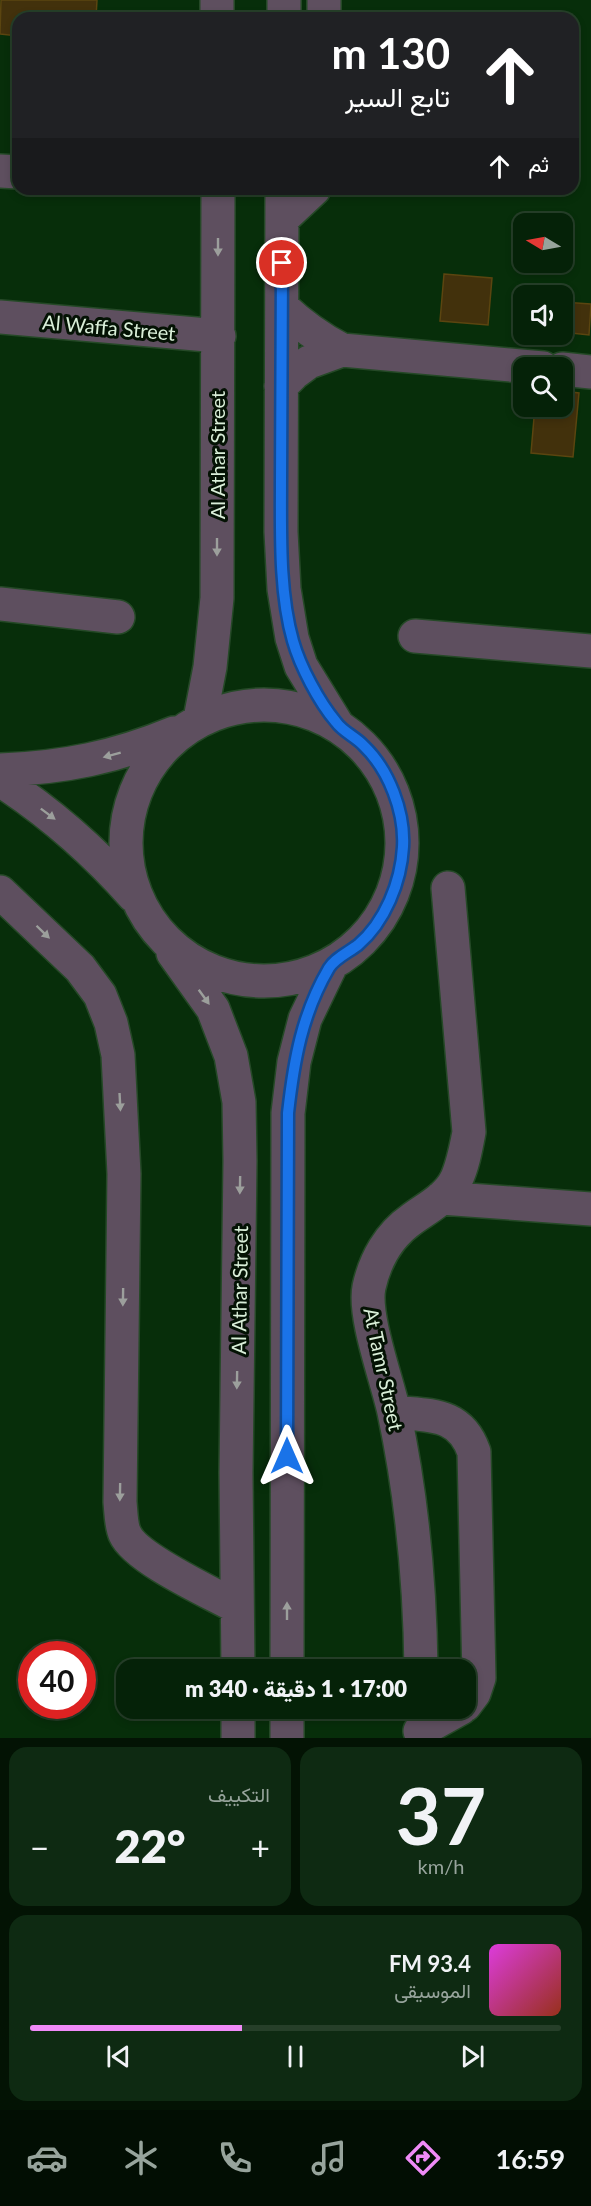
<!DOCTYPE html>
<html lang="ar">
<meta charset="utf-8">
<style>
body{margin:0;font-family:Lato,Vazirmatn,sans-serif;background:#0e2a12;color:#f1f3f6;direction:rtl;height:100vh;display:flex;flex-direction:column;font-size:22px;white-space:nowrap}
*{box-sizing:border-box;margin:0}
p{font-size:20px;color:#97a49c}
.icon{flex:none;width:33px;height:33px;fill:none;stroke:currentColor;stroke-width:2;stroke-linecap:round;stroke-linejoin:round}
.map{position:relative;height:1738px;overflow:hidden;direction:ltr}
.drawer{display:flex;flex-direction:column;gap:9px;padding:9px;background:#031304;flex:1}
.drawer>*{flex:none}
.guide{position:absolute;left:12px;top:12px;width:567px;height:183px;border-radius:18px;box-shadow:0 3px 9px #0003,0 0 0 2px #263f29;direction:rtl;background:#202124;color:#fff;overflow:hidden}
.needle{width:39px;rotate:280deg}
.tools{position:absolute;left:513px;top:213px;display:grid;gap:12px}
.tools a{display:grid;place-items:center;width:60px;height:60px;border-radius:12px;background:#052208;box-shadow:0 3px 9px #0003,0 0 0 2px #263f29;font-size:30px}
.speed{position:absolute;left:18px;top:1641px;display:flex;gap:12px;font-size:30px;font-weight:700;text-align:center}
.speed>*{display:grid;place-content:center;width:78px;height:78px;border-radius:50%;background:#052208;box-shadow:0 3px 9px #0003,0 0 0 2px #263f29;line-height:1}
.speed .limit{border:9px solid #d22;background:#fff;color:#111}
.pin{position:absolute;display:grid;place-items:center;width:51px;height:51px;color:#fff;margin:-26px;border:3px solid #fff;border-radius:50%;box-shadow:0 2px 6px #0007}
.me{position:absolute;width:66px;margin:-33px;rotate:0deg;stroke-linejoin:round;filter:drop-shadow(0 0 4px #0008)}
.turn{display:flex;align-items:center;gap:21px;height:126px;padding:0 30px;font-size:27px}
.turn .icon{width:78px;height:78px;stroke-width:2.5}
.turn b{display:block;font-size:42px;line-height:51px}
.then{display:flex;align-items:center;height:57px;padding:0 30px;background:#0003;gap:12px;font-size:22px}
.big{font-size:45px;font-weight:800;line-height:1.1}
.drawer .tile{flex:1;display:flex;flex-direction:column;justify-content:center;gap:9px;min-width:0;padding:0 21px;border-radius:18px;background:#0e2a12}
.drawer .dial{align-items:center;gap:0}
.dial b{font-size:78px;line-height:1}
.song{display:flex;align-items:center;gap:18px}
.cover{width:72px;height:72px;border-radius:9px;background:linear-gradient(135deg,hsl(300 70% 55%),hsl(10 70% 35%))}
.played{height:6px;border-radius:3px;background:linear-gradient(90deg,#ef8bf7 40%,#263f29 40%)}
.keys{display:flex;justify-content:space-around;direction:ltr}
.heat{display:flex;justify-content:space-between;align-items:center;font-size:33px;direction:ltr}
.drawer .tiles{flex:1;display:grid;gap:9px;grid-template-columns:1fr 1fr}
.tile:last-child{grid-column:span 2}
.trip{position:absolute;left:116px;top:1659px;width:360px;height:60px;border-radius:18px;background:#052208;box-shadow:0 3px 9px #0003,0 0 0 2px #263f29;font-weight:800;line-height:60px;text-align:center;direction:rtl}
.dock{display:flex;height:96px;justify-content:space-around;align-items:center;background:#020e03;color:#97a49c}
.dock .icon{width:42px;height:42px}
.dock .current{color:#ef8bf7}
.dock b{font-size:27px;color:#f1f3f6}
.map>svg:first-child{display:block}
</style>
<div class="map">
<svg width="591" height="1738" viewBox="0 0 591 1738">
<rect width="100%" height="100%" fill="#072e0a"/>
<!-- building -->
<path fill="#42310c" stroke="#5b4510" stroke-width="1.5" d="M 1,0 L 97,0 L 96,18 L 18,18 L 18,36 L 0,34 Z
M 444,274 L 492,278 L 488,325 L 440,321 Z
M 532,286 L 560,288 L 559,296 L 531,296 Z
M 562,302 L 591,304 L 589,335 L 562,332 Z
M 562,391 L 579,393 L 573,457 L 531,453 L 535,406 L 562,406 Z"/>
<g fill="none" stroke-linecap="round" stroke-linejoin="round">
<defs>
<path id="minor" d="M 217,0 L 217,18
M 284,18 L 284,0
M 324,18 L 324,0
M 0,171 L 18,172
M 282,189 L 281,532 L 284,589 L 292,638 L 301,666 L 336,723
M 282,219 L 314,189
M 282,307 C 301,325 319,338 342,350
M 0,317 L 219,336
M 562,369 L 591,372
M 281,386 L 294,373 L 309,362 L 342,350 L 543,368
M 0,604 L 118,617
M 415,636 L 591,651
M126 843a138 138 0 1 1 276 0a138 138 0 1 1-276 0Z
M 200,719 L 210,667 L 217,598 L 218,189
M 0,770 C 63,768 116,757 174,733
M 0,780 C 51,813 94,851 134,896
M 0,892 L 80,968 L 100,995 L 111,1023 L 118,1055 L 124,1174 L 120,1502 C 121,1512 121,1526 125,1534 C 136,1559 212,1593 237,1607
M 173,953 L 213,1009 L 231,1056 L 239,1102 L 240,1161 L 236,1473 L 238,1670
M 441,1198 L 591,1209
M 394,1412 C 430,1416 460,1412 474,1452 L 479,1678 L 474,1693 L 465,1705
M 287,1670 L 288,1113 L 294,1062 L 305,1019 L 331,965
M 421,1670 C 420,1583 412,1497 394,1412 C 387,1380 363,1316 369,1287 C 375,1260 389,1235 412,1219 C 427,1208 447,1198 456,1180 C 463,1165 466,1148 469,1132 L 448,888
M 238,1708 L 238,1738
M 420,1731 L 461,1708
M 287,1738 L 287,1708"/>
</defs>
<!-- minor casing -->
<use href="#minor" stroke="#254927" stroke-width="36"/>
<!-- minor -->
<use href="#minor" stroke="#5e4f5f" stroke-width="33"/>
</g>
<!-- one-way arrows -->
<defs><path id="oneway-solid" d="M-6-.8H1V-3.2L6.5 0L1 3.2V.8H-6Z" transform="scale(1.5)"/></defs>
<g fill="#9c9f9c">
<use href="#oneway-solid" transform="translate(218 247) rotate(90)"/>
<use href="#oneway-solid" transform="translate(217 547) rotate(90)"/>
<use href="#oneway-solid" transform="translate(112 755) rotate(165)"/>
<use href="#oneway-solid" transform="translate(48 814) rotate(37)"/>
<use href="#oneway-solid" transform="translate(43 932) rotate(44)"/>
<use href="#oneway-solid" transform="translate(204 997) rotate(54)"/>
<use href="#oneway-solid" transform="translate(120 1102) rotate(87)"/>
<use href="#oneway-solid" transform="translate(240 1185) rotate(91)"/>
<use href="#oneway-solid" transform="translate(123 1297) rotate(91)"/>
<use href="#oneway-solid" transform="translate(237 1380) rotate(91)"/>
<use href="#oneway-solid" transform="translate(120 1492) rotate(91)"/>
<use href="#oneway-solid" transform="translate(287 1611) rotate(-90)"/>
</g>
<g fill="none" stroke-linecap="round" stroke-linejoin="round">
<defs>
<path id="route" d="M 282,263 C 282,336 281,408 281,480 C 281,532 279,592 293,641 C 300,666 319,702 336,722 C 343,732 356,737 364,746 C 389,770 405,812 403,847 C 401,882 385,922 358,945 C 349,952 335,958 329,968 C 302,1014 294,1060 288,1113 L 287,1456"/>
</defs>
<!-- route casing -->
<use href="#route" stroke="#114b97" stroke-width="15"/>
<!-- route -->
<use href="#route" stroke="#1a73e8" stroke-width="10"/>
</g>
<g text-anchor="middle" dominant-baseline="central" stroke-width="6" stroke-linejoin="round" paint-order="stroke">
<!-- street labels -->
<g font-size="20" fill="#daefd9" stroke="#041204">
<text transform="translate(109 327) rotate(5)">Al Waffa Street</text>
<text transform="translate(217 455) rotate(-90)">Al Athar Street</text>
<text transform="translate(239 1290) rotate(-89)">Al Athar Street</text>
<text transform="translate(384 1369) rotate(78)">At Tamr Street</text>
</g>
</g>
</svg>
<div class="tools">
<a><svg class="needle" viewBox="-14 -14 28 28"><path d="M0-13l5 13h-10z" fill="#e53935"/><path d="M0 13l5-13h-10z" fill="#97a49c"/></svg></a>
<a><svg class="icon" aria-label="sound" viewBox="0 0 24 24"><path d="M4 9h4l5-4v14l-5-4H4zM17 9q2 3 0 6"/></svg></a>
<a><svg class="icon" aria-label="search" viewBox="0 0 24 24"><circle cx="10" cy="10" r="6"/><path d="M15 15l6 6"/></svg></a>
</div>
<div class="speed"><div class="limit">40</div></div>
<div class="pin" style="left:282px;top:263px;background:#d93025"><svg class="icon" aria-label="arrive" viewBox="0 0 24 24"><path d="M6 21V4h12l-3 4 3 4H6"/></svg></div>
<svg class="me" style="left:287px;top:1456px" viewBox="-20 -20 40 40"><path d="M0-17L14 15 0 8-14 15z" fill="#1a73e8" stroke="#fff" stroke-width="4"/></svg>
<div class="trip">17:00 · 1 دقيقة · 340 m</div>
<div class="guide">
<div class="turn"><svg class="icon" aria-label="ahead" viewBox="0 0 24 24"><path d="M12 20V5M6 11l6-6 6 6"/></svg><div><b>130 m</b>تابع السير</div></div>
<div class="then">ثم<svg class="icon" aria-label="ahead" viewBox="0 0 24 24"><path d="M12 20V5M6 11l6-6 6 6"/></svg></div>
</div>
</div>
<section class="drawer">
<div class="tiles">
<div class="tile dial"><b>37</b><p>km/h</p></div>
<div class="tile"><p>التكييف</p>
<div class="heat"><a>−</a><b class="big">22°</b><a>+</a></div>
</div>
<div class="tile">
<div class="song"><i class="cover"></i><div><b>93.4 FM</b><p>الموسيقى</p></div></div>
<div class="played"></div>
<div class="keys"><svg class="icon" aria-label="previous" viewBox="0 0 24 24"><path d="M18 5L8 12l10 7zM5 5v14"/></svg><svg class="icon" aria-label="pause" viewBox="0 0 24 24"><path d="M8 5v14M16 5v14"/></svg><svg class="icon" aria-label="next" viewBox="0 0 24 24"><path d="M6 5l10 7-10 7zM19 5v14"/></svg></div>
</div>
</div>
</section>
<nav class="dock">
<b>16:59</b>
<svg class="icon current" aria-label="directions" viewBox="0 0 24 24"><path d="M12 3l9 9-9 9-9-9zM9 14v-3h6M13 9l2 2-2 2"/></svg>
<svg class="icon" aria-label="music" viewBox="0 0 24 24"><path d="M9 18V5l10-2v13"/><circle cx="6" cy="18" r="3"/><circle cx="16" cy="16" r="3"/></svg>
<svg class="icon" aria-label="phone" viewBox="0 0 24 24"><path d="M5 4h4l2 5-3 2q2 4 5 5l2-3 5 2v4C11 20 4 13 5 4z"/></svg>
<svg class="icon" aria-label="climate" viewBox="0 0 24 24"><path d="M12 3v18M4 7l16 10M4 17L20 7"/></svg>
<svg class="icon" aria-label="car" viewBox="0 0 24 24"><path d="M5 17H2v-5l4-1 3-4h7l3 4 3 1v5h-3M9 17h6M6 11h13"/><circle cx="7" cy="17" r="2"/><circle cx="17" cy="17" r="2"/></svg>
</nav>
